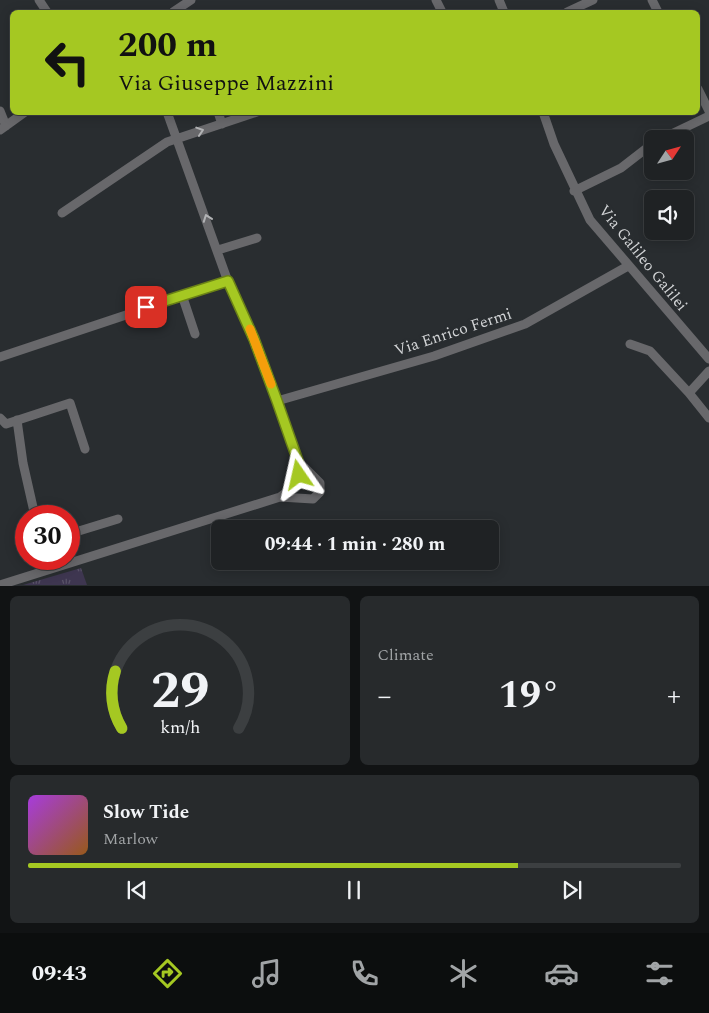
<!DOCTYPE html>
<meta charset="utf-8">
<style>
body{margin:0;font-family:Spectral,serif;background:#272a2c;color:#f1f3f6;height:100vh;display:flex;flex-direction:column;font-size:19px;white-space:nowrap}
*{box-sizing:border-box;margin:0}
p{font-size:16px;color:#a1a4a6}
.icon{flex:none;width:28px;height:28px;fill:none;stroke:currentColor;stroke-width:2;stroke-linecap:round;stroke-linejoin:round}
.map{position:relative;height:586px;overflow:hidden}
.details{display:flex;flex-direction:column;gap:10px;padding:10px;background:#111314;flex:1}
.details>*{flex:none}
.banner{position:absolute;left:10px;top:10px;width:690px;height:105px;border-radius:8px;box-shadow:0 2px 12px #0003,0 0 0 1px #3c3f41;background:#a5c822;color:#111;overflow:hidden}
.needle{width:32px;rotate:54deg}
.fabs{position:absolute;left:644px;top:130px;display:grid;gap:10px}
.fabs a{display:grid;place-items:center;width:50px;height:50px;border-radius:8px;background:#1f2224;box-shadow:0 2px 12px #0003,0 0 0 1px #3c3f41;font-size:25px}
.speed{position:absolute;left:15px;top:505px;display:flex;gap:10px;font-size:25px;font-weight:700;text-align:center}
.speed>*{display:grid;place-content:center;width:65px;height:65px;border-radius:50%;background:#1f2224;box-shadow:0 2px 12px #0003,0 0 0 1px #3c3f41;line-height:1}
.speed .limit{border:8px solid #d22;background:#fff;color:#111}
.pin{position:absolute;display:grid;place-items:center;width:42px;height:42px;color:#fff;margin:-21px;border-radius:10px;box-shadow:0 2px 8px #0006}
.me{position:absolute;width:55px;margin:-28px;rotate:349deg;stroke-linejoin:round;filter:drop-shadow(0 0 4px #0008)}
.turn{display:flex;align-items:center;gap:18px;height:105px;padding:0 25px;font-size:22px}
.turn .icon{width:65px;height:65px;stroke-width:2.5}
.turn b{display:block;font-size:35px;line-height:42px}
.big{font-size:38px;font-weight:700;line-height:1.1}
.details .tile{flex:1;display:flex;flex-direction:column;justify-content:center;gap:8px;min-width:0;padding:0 18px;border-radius:8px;background:#272a2c}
.details .dial{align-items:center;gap:0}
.dial svg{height:130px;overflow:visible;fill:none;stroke:#3c3f41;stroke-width:7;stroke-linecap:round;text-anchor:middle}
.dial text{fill:#f1f3f6;stroke:none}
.song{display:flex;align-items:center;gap:15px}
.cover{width:60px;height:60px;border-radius:8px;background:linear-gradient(135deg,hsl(280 70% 55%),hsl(30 70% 35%))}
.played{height:5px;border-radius:2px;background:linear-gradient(90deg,#a5c822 75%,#3c3f41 75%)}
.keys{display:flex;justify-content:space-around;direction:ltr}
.heat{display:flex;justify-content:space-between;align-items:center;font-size:28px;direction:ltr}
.details .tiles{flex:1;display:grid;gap:10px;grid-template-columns:1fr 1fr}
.tile:last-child{grid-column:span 2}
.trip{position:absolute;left:211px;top:520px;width:288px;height:50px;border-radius:8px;background:#1f2224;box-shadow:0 2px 12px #0003,0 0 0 1px #3c3f41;font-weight:700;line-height:50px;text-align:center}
.tabs{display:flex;height:80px;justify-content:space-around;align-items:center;background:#0c0e0e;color:#a1a4a6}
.tabs .icon{width:35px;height:35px}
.tabs .selected{color:#a5c822}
.tabs b{font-size:22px;color:#f1f3f6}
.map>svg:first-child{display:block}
</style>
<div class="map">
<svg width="709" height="586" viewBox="0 0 709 586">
<defs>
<pattern id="grass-tufts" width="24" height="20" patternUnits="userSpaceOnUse" patternTransform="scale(1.25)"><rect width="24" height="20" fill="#3e3650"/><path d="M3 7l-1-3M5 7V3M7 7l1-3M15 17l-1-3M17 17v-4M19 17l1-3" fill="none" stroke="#595268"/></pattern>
</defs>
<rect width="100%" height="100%" fill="#292d30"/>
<!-- grass -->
<path fill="url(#grass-tufts)" d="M 81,568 L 87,585 L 23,585 Z"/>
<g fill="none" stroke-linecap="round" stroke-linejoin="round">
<!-- street -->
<path stroke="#68686b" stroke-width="9" d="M 39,0 L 47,12
M 436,0 L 442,12
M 499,0 L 504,12
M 652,0 L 658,12
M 173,12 L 191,0
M 567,12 L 593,0
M 698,89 L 709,111
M 0,111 L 6,126
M 167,112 L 231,290 L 255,339 L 298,461 C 301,479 295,487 280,497
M 218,112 L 222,124
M 543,112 L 554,144 L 590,220 L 709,359
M 0,130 L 25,112
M 661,139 L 709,116
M 574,191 L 621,168 L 652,144
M 62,213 L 167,142 L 257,112
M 218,250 L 257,238
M 182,295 L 195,334
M 630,344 L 650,351 L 689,393
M 0,357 L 228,281
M 709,371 L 689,393 L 709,418
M 277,401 L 434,356 L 525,324 L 628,266
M 0,418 L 6,424 L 70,403 L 85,449
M 17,420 L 23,463 L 35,516
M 69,534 L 118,519
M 0,585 L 280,497 L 313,499 L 320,492 L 320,483 L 298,461"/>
</g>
<!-- one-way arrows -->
<defs><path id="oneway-chevron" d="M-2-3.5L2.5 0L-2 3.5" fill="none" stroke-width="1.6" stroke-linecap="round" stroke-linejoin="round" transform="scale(1.25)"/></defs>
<g stroke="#b2b3b5">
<use href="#oneway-chevron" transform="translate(200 131) rotate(-18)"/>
<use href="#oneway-chevron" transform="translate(207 218) rotate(-110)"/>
</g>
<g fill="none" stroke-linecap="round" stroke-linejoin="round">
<defs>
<path id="route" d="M 146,307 L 228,281 L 254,339 L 277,401 L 298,461 L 299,475"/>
</defs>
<!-- route casing -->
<use href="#route" stroke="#6b8216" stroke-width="12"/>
<!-- route -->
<use href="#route" stroke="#a5c822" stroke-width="9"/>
<!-- slow -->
<path stroke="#f59e0b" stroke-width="9" d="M 250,329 L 271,384"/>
</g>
<g text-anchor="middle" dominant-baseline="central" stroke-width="5" stroke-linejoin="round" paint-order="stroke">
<!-- street labels -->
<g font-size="16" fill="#d1d3d5" stroke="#292d30">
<text transform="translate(643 258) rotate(51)">Via Galileo Galilei</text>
<text transform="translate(453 332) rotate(-18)">Via Enrico Fermi</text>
</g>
</g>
</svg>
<div class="fabs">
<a><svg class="needle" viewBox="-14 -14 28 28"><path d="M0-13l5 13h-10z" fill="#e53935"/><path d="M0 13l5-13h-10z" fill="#a1a4a6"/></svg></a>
<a><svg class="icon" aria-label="sound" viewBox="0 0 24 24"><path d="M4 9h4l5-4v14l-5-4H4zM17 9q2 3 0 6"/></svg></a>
</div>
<div class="speed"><div class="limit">30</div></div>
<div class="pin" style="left:146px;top:307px;background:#d93025"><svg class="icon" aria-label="arrive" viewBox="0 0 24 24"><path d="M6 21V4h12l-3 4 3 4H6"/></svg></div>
<svg class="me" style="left:299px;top:475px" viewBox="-20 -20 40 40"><path d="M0-17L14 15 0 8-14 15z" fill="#a5c822" stroke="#fff" stroke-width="4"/></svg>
<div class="trip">09:44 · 1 min · 280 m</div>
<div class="banner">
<div class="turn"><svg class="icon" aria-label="left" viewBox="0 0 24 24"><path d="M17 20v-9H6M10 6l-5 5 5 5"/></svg><div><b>200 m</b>Via Giuseppe Mazzini</div></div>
</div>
</div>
<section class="details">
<div class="tiles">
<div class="tile dial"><svg viewBox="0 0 100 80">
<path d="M14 69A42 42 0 1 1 86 69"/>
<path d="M14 69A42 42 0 0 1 10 34" stroke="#a5c822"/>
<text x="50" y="56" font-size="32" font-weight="700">29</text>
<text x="50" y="72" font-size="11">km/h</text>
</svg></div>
<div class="tile"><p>Climate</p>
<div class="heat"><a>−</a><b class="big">19°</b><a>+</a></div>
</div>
<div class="tile">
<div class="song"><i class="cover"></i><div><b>Slow Tide</b><p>Marlow</p></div></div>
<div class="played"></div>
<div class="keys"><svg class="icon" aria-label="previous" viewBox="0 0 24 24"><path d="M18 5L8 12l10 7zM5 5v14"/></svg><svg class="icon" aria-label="pause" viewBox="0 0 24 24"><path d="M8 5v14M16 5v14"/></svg><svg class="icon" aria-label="next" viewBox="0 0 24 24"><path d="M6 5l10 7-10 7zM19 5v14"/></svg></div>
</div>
</div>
</section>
<nav class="tabs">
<b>09:43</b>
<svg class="icon selected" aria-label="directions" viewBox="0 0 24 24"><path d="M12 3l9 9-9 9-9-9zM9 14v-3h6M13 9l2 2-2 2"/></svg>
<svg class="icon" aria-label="music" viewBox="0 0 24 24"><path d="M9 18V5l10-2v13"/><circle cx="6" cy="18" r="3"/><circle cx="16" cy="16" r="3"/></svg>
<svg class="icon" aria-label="phone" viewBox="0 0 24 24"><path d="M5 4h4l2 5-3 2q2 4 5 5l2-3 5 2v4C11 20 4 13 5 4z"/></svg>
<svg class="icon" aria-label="climate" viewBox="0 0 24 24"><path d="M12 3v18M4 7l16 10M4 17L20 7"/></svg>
<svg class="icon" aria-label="car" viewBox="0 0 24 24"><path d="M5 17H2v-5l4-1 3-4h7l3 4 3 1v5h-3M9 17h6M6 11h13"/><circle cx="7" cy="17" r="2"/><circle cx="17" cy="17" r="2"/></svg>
<svg class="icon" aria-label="filters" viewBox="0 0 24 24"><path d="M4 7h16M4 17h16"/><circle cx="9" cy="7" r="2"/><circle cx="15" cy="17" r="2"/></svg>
</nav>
